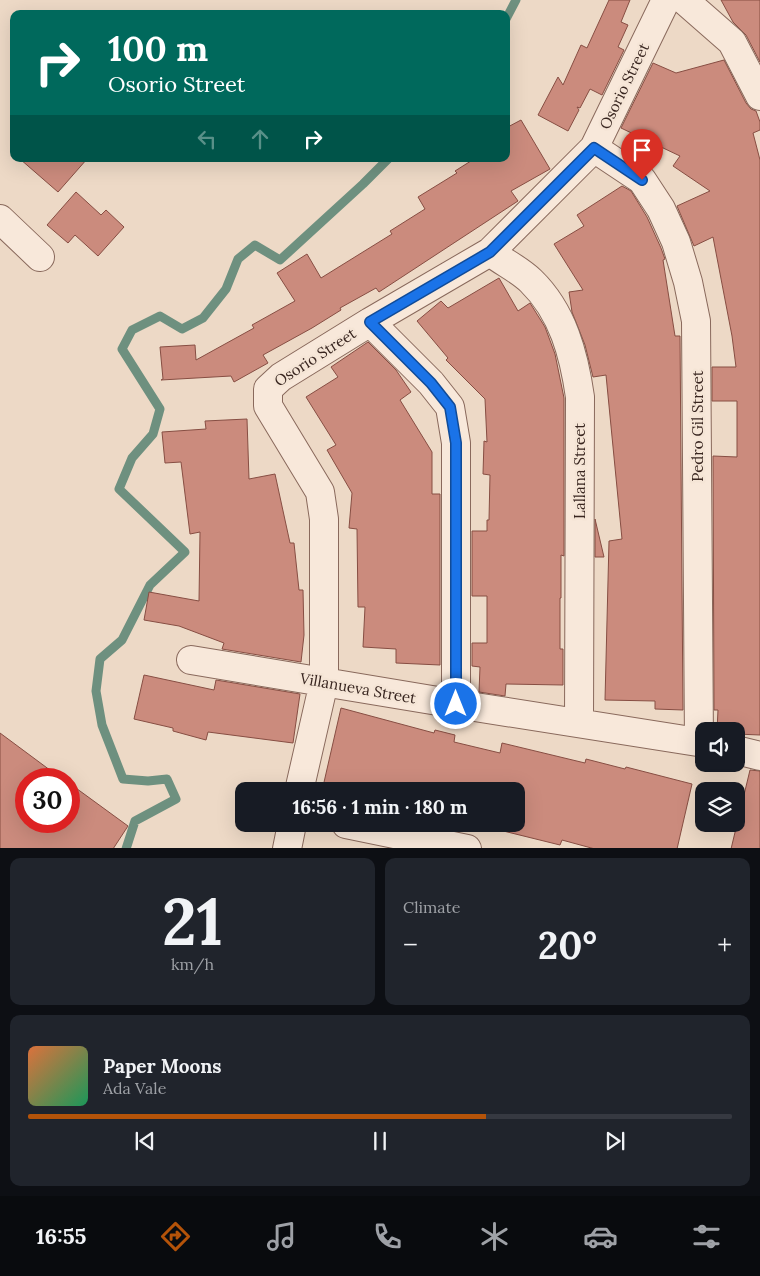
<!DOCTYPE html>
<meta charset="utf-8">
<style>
body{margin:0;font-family:Lora,serif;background:#20242c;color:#f1f3f6;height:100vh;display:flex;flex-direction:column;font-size:19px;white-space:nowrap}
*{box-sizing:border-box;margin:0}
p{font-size:16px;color:#9ea1a6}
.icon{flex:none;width:28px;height:28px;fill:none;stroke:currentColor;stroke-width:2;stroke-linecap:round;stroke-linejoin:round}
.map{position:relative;height:848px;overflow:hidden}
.sheet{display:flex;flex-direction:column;gap:10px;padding:10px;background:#0d0f14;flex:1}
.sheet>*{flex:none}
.guide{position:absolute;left:10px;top:10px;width:500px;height:152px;border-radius:10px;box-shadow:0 5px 20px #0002;background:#00695c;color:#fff;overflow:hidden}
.fabs{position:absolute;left:695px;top:722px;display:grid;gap:10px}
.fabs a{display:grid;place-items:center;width:50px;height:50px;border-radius:10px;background:#171b24;box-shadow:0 5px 20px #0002;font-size:25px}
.speed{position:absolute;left:15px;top:768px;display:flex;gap:10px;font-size:25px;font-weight:700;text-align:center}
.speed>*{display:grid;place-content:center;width:65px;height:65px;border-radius:50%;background:#171b24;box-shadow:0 5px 20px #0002;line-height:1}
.speed .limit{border:8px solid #d22;background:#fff;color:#111}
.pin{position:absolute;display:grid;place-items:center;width:42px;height:42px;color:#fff;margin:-51px -21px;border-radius:50% 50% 50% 0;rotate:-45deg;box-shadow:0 0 5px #0007}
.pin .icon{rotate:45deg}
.me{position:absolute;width:55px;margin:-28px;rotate:0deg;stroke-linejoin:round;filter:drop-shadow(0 0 4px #0008)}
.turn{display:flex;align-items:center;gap:18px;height:105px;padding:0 15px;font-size:22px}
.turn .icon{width:65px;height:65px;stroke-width:2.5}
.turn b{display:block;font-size:35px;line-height:42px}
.lanes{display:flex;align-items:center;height:48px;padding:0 15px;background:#0003;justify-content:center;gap:25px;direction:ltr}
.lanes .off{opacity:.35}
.big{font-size:38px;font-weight:700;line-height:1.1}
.sheet .card{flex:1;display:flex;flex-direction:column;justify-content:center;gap:8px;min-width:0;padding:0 18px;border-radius:10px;background:#20242c}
.sheet .dial{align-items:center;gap:0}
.dial b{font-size:65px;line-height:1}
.song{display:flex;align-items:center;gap:15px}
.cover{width:60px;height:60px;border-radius:8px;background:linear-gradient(135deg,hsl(20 70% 55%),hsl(150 70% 35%))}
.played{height:5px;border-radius:2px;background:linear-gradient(90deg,#b45309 65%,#363941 65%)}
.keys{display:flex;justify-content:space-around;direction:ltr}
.heat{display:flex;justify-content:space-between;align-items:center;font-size:28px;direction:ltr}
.sheet .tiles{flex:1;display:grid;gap:10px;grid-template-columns:1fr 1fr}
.card:last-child{grid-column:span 2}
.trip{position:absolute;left:235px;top:782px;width:290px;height:50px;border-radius:10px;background:#171b24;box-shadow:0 5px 20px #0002;font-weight:700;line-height:50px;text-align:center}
.menu{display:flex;height:80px;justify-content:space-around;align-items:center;background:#090b0e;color:#9ea1a6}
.menu .icon{width:35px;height:35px}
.menu .on{color:#b45309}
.menu b{font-size:22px;color:#f1f3f6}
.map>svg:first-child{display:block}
</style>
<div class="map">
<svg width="760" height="849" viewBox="0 0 760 849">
<rect width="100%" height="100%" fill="#edd9c6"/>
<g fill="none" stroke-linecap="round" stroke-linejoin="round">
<!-- stream -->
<path stroke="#6e907f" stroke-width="9" d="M 506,19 L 516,0
M 126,849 L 135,821 L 176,799 L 167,779 L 148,781 L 123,779 L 102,725 L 96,691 L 100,659 L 122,640 L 150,585 L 185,552 L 119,489 L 132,458 L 153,434 L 160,409 L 122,349 L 132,330 L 160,316 L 182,329 L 203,318 L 226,289 L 238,259 L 255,245 L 280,260 L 363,184 L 388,159"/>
</g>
<!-- building -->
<path fill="#cb8b7d" stroke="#874e43" d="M 609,0 L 630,0 L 621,22 L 628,25 L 618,47 L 624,50 L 602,95 L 590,89 L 580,108 L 577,107 L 579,110 L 568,131 L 538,115 L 558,77 L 563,85 L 581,45 L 587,48 Z
M 721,0 L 760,0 L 760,62 L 746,35 L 733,22 Z
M 724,60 L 746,103 L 751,109 L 756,111 L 760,122 L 760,130 L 753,133 L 760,160 L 760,735 L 736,734 L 736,731 L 717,731 L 718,710 L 714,710 L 713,456 L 737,457 L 737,401 L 712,401 L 712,367 L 736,367 L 732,336 L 713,237 L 694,246 L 677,206 L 710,191 L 673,166 L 680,156 L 621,128 L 653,63 L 676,73 Z
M 521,120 L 550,169 L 511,191 L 518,201 L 379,292 L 376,288 L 340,308 L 341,310 L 312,328 L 263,355 L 268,363 L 234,382 L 231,376 L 161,380 L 163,379 L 160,347 L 195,345 L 196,360 L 254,328 L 252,325 L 295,301 L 277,273 L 307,254 L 321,278 L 392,234 L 390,231 L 425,209 L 418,197 L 457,173 L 455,171 L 474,159 L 506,159 L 506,128 Z
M 20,159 L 87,159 L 58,192 Z
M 622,186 L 631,191 L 647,217 L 661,248 L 665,259 L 663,260 L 675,336 L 680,336 L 683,710 L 655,709 L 655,701 L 605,700 L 609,541 L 622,539 L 606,375 L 593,377 L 585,345 L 572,312 L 569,292 L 583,290 L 554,244 L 584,226 L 577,215 Z
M 76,192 L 101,215 L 106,210 L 124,227 L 98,256 L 75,235 L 68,243 L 47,225 Z
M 499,278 L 518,311 L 530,303 L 545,327 L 555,354 L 564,398 L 564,556 L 561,555 L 561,598 L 560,598 L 560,649 L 563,649 L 563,685 L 506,684 L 505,696 L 479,692 L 480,667 L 472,666 L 472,643 L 487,643 L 487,596 L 472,596 L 472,531 L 487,531 L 487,520 L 489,520 L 490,475 L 483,474 L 484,441 L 487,442 L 485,399 L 446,360 L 448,358 L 417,321 L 441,301 L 448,308 Z
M 368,342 L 396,370 L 411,392 L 400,400 L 432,452 L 432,494 L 440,494 L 440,665 L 396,663 L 396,649 L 363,647 L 365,607 L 358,607 L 357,529 L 349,528 L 352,493 L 327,450 L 336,445 L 306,397 L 338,377 L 331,367 Z
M 247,419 L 249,479 L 275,474 L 290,543 L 294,543 L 299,590 L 303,590 L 304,635 L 301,662 L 222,649 L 224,643 L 179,626 L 144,620 L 149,592 L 199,601 L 200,532 L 190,534 L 181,462 L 165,463 L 162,432 L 206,429 L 205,421 Z
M 595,519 L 604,557 L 595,557 Z
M 144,675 L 214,690 L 216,680 L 300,694 L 293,743 L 208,732 L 206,740 L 173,731 L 173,728 L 134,719 Z
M 341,708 L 434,733 L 435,730 L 455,735 L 454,742 L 500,753 L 502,743 L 585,763 L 586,759 L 625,769 L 626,767 L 692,784 L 677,849 L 595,849 L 562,840 L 560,845 L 475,824 L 516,824 L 516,791 L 322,791 Z
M 0,733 L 62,779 L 26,779 L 26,821 L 69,821 L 69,783 L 128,826 L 113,849 L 0,849 Z
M 750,770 L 760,771 L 760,849 L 731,849 Z"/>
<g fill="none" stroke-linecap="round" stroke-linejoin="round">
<defs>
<path id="minor" d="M 684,0 L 732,42 L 760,96
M 594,148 L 642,180 L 661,209 L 676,242 L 688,282 L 696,321 L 699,742
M 0,219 L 40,257
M 490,252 C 503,262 520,270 531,281 C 563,312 574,355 580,397 L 579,723
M 370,322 L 431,383 L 450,407 L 456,443 L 456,704
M 191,660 L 456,704 L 704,743
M 736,750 L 760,756
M 299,791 L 324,682 L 324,519 L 320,492 L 268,406 L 268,389 L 281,377 L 370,322 L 490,252 L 594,148 L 666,0
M 346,824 L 467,849
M 287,849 L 292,824"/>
</defs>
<!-- minor casing -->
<use href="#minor" stroke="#89695c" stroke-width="30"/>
<!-- minor -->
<use href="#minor" stroke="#f8e8da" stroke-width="28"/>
</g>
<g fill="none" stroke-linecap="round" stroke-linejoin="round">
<defs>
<path id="route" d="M 456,704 L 456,443 L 450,407 L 431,383 L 370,322 L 490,252 L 594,148 L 642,180"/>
</defs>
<!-- route casing -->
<use href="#route" stroke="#114b97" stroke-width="12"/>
<!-- route -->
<use href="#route" stroke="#1a73e8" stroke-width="9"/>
</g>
<g text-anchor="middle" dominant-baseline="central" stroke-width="5" stroke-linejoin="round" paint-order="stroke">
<!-- street labels -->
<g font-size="15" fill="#392620" stroke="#f5e5d6">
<text transform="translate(624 86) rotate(-64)">Osorio Street</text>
<text transform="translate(315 357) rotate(-33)">Osorio Street</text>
<text transform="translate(697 426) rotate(-90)">Pedro Gil Street</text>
<text transform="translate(579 471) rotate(-90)">Lallana Street</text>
<text transform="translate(358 688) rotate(10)">Villanueva Street</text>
</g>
</g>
</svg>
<div class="fabs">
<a><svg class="icon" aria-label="sound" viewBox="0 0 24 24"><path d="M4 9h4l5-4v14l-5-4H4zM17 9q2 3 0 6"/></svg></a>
<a><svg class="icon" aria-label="layers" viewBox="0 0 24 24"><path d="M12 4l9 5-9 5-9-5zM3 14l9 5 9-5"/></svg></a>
</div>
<div class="speed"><div class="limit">30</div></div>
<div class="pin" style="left:642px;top:180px;background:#d93025"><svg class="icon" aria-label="arrive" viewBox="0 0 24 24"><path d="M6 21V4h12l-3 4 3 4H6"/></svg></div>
<svg class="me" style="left:456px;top:704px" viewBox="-20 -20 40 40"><circle r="17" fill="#1a73e8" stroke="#fff" stroke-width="3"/><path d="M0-11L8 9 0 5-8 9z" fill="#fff"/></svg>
<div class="trip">16:56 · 1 min · 180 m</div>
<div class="guide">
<div class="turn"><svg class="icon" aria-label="right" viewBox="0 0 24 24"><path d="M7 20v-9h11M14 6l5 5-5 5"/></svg><div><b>100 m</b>Osorio Street</div></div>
<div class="lanes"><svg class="icon off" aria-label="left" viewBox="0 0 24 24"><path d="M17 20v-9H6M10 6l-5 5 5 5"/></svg><svg class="icon off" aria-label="ahead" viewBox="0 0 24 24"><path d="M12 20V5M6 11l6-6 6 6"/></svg><svg class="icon" aria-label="right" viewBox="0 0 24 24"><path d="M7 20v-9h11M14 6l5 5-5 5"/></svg></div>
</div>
</div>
<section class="sheet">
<div class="tiles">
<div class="card dial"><b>21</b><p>km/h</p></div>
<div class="card"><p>Climate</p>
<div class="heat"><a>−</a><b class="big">20°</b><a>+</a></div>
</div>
<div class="card">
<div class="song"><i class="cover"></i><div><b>Paper Moons</b><p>Ada Vale</p></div></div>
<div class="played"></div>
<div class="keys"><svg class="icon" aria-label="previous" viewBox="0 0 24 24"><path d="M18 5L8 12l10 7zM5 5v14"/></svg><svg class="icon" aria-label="pause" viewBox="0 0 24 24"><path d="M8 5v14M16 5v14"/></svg><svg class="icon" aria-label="next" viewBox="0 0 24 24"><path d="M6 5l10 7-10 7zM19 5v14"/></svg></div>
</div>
</div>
</section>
<nav class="menu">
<b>16:55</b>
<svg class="icon on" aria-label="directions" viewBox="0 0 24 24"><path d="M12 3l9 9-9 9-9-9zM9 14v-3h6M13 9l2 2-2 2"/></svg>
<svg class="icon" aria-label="music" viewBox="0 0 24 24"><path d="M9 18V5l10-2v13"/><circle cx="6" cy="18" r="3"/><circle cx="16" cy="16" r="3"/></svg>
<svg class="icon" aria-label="phone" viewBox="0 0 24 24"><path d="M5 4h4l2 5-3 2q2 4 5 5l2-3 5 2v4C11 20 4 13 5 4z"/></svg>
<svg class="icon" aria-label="climate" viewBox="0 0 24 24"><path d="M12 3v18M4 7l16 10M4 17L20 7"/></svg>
<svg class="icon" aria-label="car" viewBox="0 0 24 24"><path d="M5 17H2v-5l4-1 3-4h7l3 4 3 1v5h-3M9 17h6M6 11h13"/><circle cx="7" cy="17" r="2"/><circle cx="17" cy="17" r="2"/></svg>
<svg class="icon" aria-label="filters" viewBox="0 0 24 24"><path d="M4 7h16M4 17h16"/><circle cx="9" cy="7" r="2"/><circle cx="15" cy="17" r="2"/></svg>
</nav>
